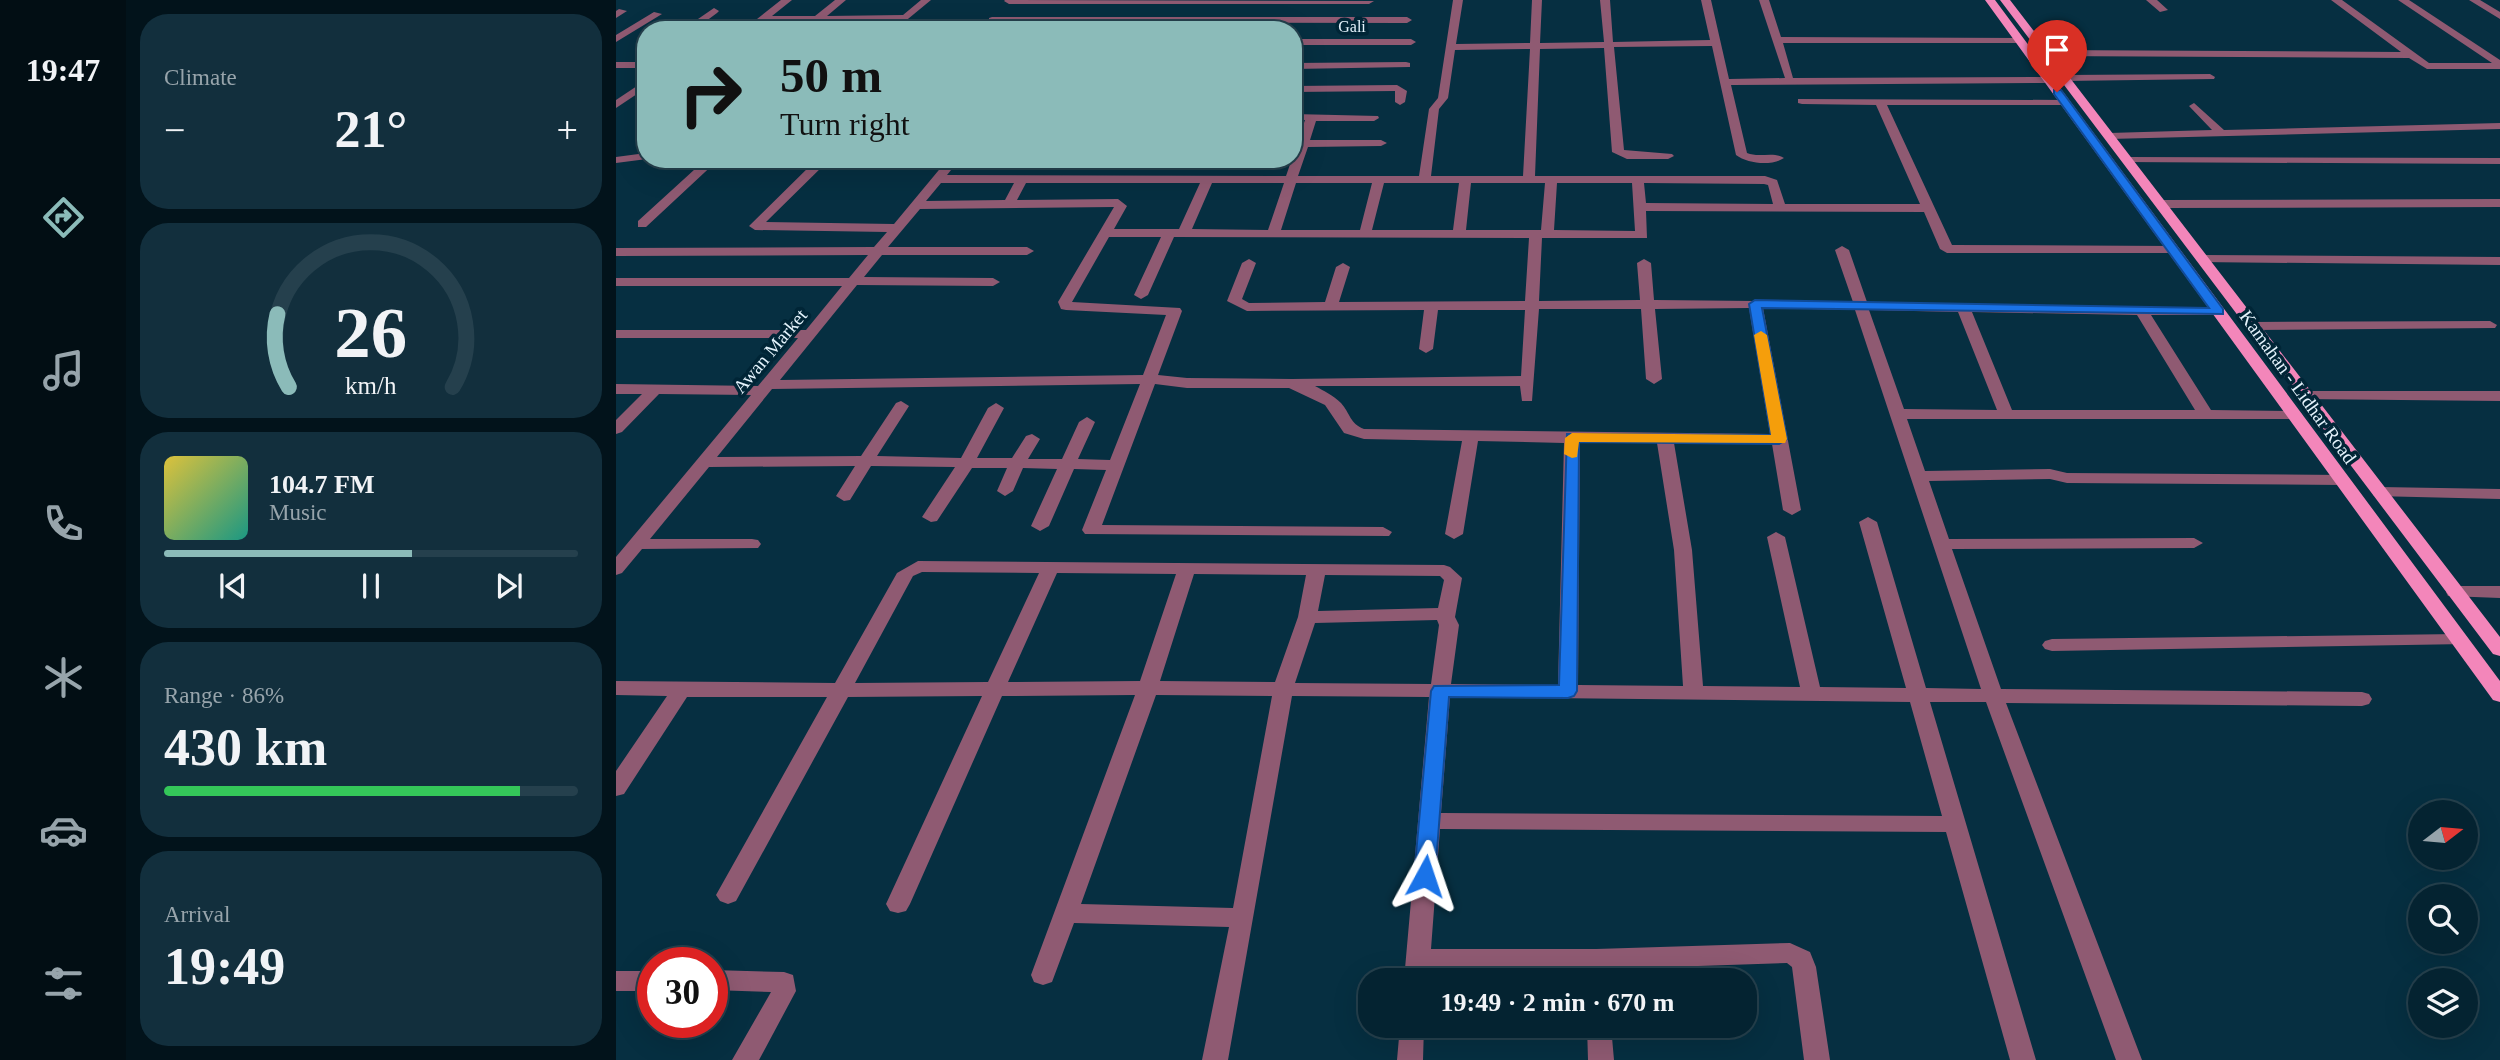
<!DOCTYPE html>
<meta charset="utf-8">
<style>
body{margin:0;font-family:"Times New Roman",serif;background:#122f3d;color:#f1f3f6;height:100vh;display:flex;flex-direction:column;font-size:26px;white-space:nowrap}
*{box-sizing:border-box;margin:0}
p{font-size:23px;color:#97a4ab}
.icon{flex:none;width:38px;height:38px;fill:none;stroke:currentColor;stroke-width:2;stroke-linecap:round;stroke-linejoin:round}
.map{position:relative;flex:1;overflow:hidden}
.details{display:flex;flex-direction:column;gap:14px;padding:14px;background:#02131b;width:490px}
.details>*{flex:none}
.hud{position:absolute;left:21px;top:21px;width:665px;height:147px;border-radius:28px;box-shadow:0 7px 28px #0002,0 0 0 2px #25404d;background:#8bbbb9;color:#111;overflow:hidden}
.needle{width:46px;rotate:74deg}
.tools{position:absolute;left:1792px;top:800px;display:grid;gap:14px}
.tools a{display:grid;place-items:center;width:70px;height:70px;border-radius:50%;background:#042331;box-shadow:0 7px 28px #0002,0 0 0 2px #25404d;font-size:35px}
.speed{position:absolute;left:21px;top:947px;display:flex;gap:14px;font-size:35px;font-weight:700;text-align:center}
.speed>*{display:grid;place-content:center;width:91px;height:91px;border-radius:50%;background:#042331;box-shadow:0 7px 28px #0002,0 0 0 2px #25404d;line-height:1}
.speed .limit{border:10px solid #d22;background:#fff;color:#111}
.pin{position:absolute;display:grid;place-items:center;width:60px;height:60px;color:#fff;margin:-72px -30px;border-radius:50% 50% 50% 0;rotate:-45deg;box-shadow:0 0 7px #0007}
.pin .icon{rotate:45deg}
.me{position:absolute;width:77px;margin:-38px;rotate:5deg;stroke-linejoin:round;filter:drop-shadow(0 0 5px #0008)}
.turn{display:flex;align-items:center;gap:24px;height:147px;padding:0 28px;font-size:32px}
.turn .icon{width:91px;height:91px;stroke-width:2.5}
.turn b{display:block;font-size:49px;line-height:60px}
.big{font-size:52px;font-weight:800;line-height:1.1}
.details .widget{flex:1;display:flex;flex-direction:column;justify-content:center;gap:10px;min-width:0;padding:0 24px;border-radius:28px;background:#122f3d}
.details .dial{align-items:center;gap:0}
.dial svg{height:182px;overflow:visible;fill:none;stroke:#25404d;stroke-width:7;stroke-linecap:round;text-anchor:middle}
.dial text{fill:#f1f3f6;stroke:none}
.song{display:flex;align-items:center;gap:21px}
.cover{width:84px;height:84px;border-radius:10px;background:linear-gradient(135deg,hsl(50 70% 55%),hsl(170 70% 35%))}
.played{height:7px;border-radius:4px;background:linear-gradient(90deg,#8bbbb9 60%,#25404d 60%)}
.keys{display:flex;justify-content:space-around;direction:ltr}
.heat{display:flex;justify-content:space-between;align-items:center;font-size:38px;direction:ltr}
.charge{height:10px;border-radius:5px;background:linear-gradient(90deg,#34c759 86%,#25404d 0)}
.trip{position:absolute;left:742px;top:968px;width:399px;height:70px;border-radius:28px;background:#042331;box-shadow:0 7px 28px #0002,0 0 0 2px #25404d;font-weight:800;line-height:70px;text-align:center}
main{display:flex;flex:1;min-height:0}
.dock{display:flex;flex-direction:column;width:126px;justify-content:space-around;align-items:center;background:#020e14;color:#97a4ab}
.dock .icon{width:49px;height:49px}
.dock .selected{color:#8bbbb9}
.dock b{font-size:32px;color:#f1f3f6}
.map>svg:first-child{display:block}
</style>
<main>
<nav class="dock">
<b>19:47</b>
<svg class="icon selected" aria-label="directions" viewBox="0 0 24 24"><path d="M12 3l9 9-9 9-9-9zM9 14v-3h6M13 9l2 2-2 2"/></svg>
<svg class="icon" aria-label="music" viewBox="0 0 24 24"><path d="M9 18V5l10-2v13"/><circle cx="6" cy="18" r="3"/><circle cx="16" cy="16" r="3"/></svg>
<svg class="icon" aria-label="phone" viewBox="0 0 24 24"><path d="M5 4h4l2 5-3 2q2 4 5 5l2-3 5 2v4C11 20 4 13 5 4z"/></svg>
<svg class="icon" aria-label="climate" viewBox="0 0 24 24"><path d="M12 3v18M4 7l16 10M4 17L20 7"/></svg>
<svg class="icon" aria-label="car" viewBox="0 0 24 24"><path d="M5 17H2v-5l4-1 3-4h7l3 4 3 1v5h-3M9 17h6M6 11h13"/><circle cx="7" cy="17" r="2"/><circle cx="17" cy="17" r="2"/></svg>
<svg class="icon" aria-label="filters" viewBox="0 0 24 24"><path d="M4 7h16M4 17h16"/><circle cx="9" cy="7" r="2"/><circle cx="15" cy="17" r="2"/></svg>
</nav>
<section class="details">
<div class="widget"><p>Climate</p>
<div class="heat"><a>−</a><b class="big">21°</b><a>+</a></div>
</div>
<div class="widget dial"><svg viewBox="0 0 100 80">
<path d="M14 69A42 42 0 1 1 86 69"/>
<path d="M14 69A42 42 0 0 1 9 37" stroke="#8bbbb9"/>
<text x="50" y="56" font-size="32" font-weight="700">26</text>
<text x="50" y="72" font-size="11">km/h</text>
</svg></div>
<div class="widget">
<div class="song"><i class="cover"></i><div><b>104.7 FM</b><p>Music</p></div></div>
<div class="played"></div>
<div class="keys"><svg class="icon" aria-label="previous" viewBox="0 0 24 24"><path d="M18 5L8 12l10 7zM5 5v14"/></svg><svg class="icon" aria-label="pause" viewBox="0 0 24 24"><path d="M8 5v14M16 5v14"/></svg><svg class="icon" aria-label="next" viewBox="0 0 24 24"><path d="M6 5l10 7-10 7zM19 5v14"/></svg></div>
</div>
<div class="widget"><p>Range · 86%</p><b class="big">430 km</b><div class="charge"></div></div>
<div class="widget"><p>Arrival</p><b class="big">19:49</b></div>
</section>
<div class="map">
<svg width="1884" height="1060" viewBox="0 0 1884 1060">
<rect width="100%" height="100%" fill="#062f41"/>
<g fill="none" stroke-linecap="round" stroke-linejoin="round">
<!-- minor -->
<path fill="#8f5a72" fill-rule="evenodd" d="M 165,0 L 176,0 L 156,16 L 199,16 L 219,0 L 230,0 L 211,16 L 287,15 L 305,0 L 315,0 L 281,28 L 276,25 L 280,21 L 149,22 L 138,30 L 127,30 Z
M 837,0 L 847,0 L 840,44 L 914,43 L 916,0 L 926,0 L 924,43 L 988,42 L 984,0 L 994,0 L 997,42 L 1094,40 L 1085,0 L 1095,0 L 1113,79 L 1169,78 L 1143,0 L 1153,0 L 1165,37 L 1406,38 L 1406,42 L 1403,43 L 1167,43 L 1177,78 L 1433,77 L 1438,80 L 1433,83 L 1115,85 L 1131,153 C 1143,158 1158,151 1168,158 C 1156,166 1132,164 1120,155 L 1096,46 L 998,47 L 1008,150 L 1056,154 L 1058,156 L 1052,159 L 1011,159 L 996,152 L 988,48 L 924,49 L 919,176 L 1149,176 L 1161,180 L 1169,204 L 1304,204 L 1260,105 L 1186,104 L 1182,103 L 1182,99 L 1450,100 L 1455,103 L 1454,105 L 1271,105 L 1336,245 L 1557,246 L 1564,250 L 1562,253 L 1331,253 L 1324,249 L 1308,212 L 1030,211 L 1031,238 L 926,238 L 923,301 L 1024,300 L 1021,263 L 1028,259 L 1035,263 L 1038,300 L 1237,302 L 1219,250 L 1226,246 L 1233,250 L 1251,302 L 1602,308 L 1609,312 L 1607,315 L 1535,315 L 1595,410 L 1679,411 L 1685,413 L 1687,416 L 1685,419 L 1291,419 L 1309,471 L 1434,469 L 1451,473 L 1726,475 L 1734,480 L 1726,485 L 1451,483 L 1434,479 L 1313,481 L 1333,539 L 1578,538 L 1587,543 L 1578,548 L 1336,549 L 1385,689 L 1746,692 L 1753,694 L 1756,699 L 1753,704 L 1746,706 L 1390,703 L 1526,1060 L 1500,1060 L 1370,702 L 1314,702 L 1420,1060 L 1394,1060 L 1330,832 L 824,829 L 815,949 L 980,949 L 1174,943 L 1194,952 L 1200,967 L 1214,1060 L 1188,1060 L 1176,967 L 1171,963 L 993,969 L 993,980 L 969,980 L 968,969 L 813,969 L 812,980 L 788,980 L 813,697 L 676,696 L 612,1060 L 586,1060 L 613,927 L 458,923 L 436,982 L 427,985 L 418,982 L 415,975 L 519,695 L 386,696 L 294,904 L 290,911 L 282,913 L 274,911 L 270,904 L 366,696 L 232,697 L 120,901 L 112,904 L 104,901 L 100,895 L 211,697 L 71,697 L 8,794 L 0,796 L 0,771 L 51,696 L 0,695 L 0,681 L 219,683 L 281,573 L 302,561 L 828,565 L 834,567 L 846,578 L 839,617 L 843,625 L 835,684 L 942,685 L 948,443 L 862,441 L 847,534 L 838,539 L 829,534 L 846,441 L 748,439 L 728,433 L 709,405 L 673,388 L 571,388 L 539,384 L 486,525 L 767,527 L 776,532 L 773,536 L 469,534 L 466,530 L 490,470 L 458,469 L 433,526 L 424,531 L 415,526 L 441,469 L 407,468 L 397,491 L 389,496 L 381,491 L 391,468 L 356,468 L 321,521 L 315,522 L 306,517 L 339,467 L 255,466 L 234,500 L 228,501 L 220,496 L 239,466 L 93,467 L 34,539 L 136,539 L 142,540 L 145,544 L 142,548 L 26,549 L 6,573 L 0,575 L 0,557 L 135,395 L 43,394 L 6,432 L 0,434 L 0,420 L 26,394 L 0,394 L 0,384 L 142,386 L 182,338 L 0,338 L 0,330 L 190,330 L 226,286 L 0,286 L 0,278 L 233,278 L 252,255 L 0,256 L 0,248 L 258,247 L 271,232 L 139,230 L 133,226 L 201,159 L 214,159 L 150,222 L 278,224 L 332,159 L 344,159 L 331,175 L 670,176 L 680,147 L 677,147 L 677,141 L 682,141 L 689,120 L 677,120 L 677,114 L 762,116 L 763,118 L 758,121 L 700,121 L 694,140 L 765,140 L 771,143 L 765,146 L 692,147 L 682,176 L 803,176 L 813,109 L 822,98 ZM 914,49 L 907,176 L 815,176 L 823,109 L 832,98 L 839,50 ZM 325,183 L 398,183 L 389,200 L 310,201 ZM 410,183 L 584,183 L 563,229 L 498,229 L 511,206 L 502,199 L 401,200 ZM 596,183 L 668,183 L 652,230 L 576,229 ZM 680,183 L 756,183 L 744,230 L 665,230 ZM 768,183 L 843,183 L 837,230 L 756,230 ZM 855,183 L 929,183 L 925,230 L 850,230 ZM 941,183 L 1016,183 L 1019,231 L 938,230 ZM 1028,183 L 1148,184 L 1152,185 L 1157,204 L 1030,203 ZM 498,207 L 442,302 L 445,309 L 450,310 L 550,315 L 527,375 L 164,380 L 241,285 L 377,286 L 384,282 L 377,278 L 248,277 L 266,255 L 411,255 L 418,251 L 411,247 L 272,247 L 304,209 ZM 493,237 L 545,237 L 518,295 L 525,299 L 532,295 L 558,237 L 913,238 L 909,301 L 723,302 L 734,267 L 727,263 L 720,267 L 709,302 L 633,303 L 626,299 L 640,263 L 633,259 L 626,263 L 611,301 L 631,311 L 808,310 L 803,349 L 810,353 L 817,349 L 822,310 L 909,310 L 905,376 L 676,379 L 571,378 L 542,375 L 566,311 L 564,308 L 456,302 ZM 1133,308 L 1154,434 L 748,429 C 734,424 734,413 725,403 C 717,395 708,391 699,386 L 904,386 L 906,401 L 916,401 L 923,309 L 1025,309 L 1030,379 L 1038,384 L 1046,379 L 1039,309 ZM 1147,308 L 1239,310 L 1365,689 L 1310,688 L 1261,522 L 1252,517 L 1243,522 L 1290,688 L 1204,687 L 1169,537 L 1160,532 L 1151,537 L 1184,687 L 1087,686 L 1076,550 L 1058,443 L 1156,444 L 1167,510 L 1176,515 L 1185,510 ZM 1253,310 L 1342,312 L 1381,410 L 1288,409 ZM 1356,312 L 1521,315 L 1579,410 L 1396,410 ZM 524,384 L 494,460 L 462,459 L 479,422 L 471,417 L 463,422 L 446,459 L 412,459 L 424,439 L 416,434 L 410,436 L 396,458 L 361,458 L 388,408 L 380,403 L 372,408 L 345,458 L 261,456 L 293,406 L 285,401 L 280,403 L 245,456 L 101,457 L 156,389 ZM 964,443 L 1041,443 L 1058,550 L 1067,686 L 962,685 ZM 306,572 L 423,573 L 372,682 L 239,683 L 297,576 ZM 441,573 L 560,574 L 524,681 L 392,682 ZM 578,574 L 690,575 L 682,617 L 659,682 L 544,681 ZM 709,575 L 824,576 L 828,580 L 822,608 L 702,611 ZM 821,620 L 823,625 L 815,684 L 679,683 L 699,623 ZM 540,695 L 656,696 L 617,908 L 465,904 ZM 834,697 L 1294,702 L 1326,816 L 825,813 Z
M 1530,0 L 1541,0 L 1552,10 L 1544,12 Z
M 1715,0 L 1726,0 L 1813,63 L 1876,63 L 1782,0 L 1793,0 L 1884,60 L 1884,69 L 1811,69 L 1793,58 L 1429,56 L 1424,53 L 1429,50 L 1785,52 Z
M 1853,0 L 1864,0 L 1884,12 L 1884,19 Z
M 388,1 L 389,0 L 758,1 L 753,4 L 393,4 Z
M 98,8 L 103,11 L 101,13 L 78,30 L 66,30 Z
M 3,9 L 11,11 L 0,18 L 0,11 Z
M 38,12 L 46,14 L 0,42 L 0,35 Z
M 376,17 L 791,17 L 796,20 L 791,23 L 373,22 L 373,18 Z
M 677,39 L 795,39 L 800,42 L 795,45 L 677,45 Z
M 0,62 L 30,62 L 30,68 L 0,68 Z
M 790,62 L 794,63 L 794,67 L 677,69 L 677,63 Z
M 1594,74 L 1599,77 L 1598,79 L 1448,81 L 1443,78 L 1448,75 Z
M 30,80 L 30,88 L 0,108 L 0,100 Z
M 781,85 L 791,91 L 789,102 L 784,105 L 779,102 L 779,91 L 677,92 L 677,86 Z
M 1578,103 L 1608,130 L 1884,123 L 1884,129 L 1493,139 L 1487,136 L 1493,133 L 1596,130 L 1573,106 Z
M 30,153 L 31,159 L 0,163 L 0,157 Z
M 1511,157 L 1884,158 L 1884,164 L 1507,162 L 1507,158 Z
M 90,159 L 103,159 L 30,227 L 22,227 L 22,221 Z
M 1884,199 L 1884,207 L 1545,208 L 1539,204 L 1545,200 Z
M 1587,255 L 1884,257 L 1884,265 L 1582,262 L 1582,256 Z
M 1874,321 L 1881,325 L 1879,328 L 1637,330 L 1630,326 L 1637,322 Z
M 1690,391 L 1884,391 L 1884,401 L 1685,399 L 1682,396 L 1685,393 Z
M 1764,487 L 1884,489 L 1884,499 L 1758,496 L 1756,492 Z
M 1839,586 L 1884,586 L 1884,598 L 1832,596 L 1830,592 L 1832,588 Z
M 1843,634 L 1850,636 L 1853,640 L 1850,644 L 1436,651 L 1429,649 L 1426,645 L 1429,641 L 1436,639 Z
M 96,970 L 168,972 L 177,975 L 180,991 L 143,1060 L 116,1060 L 155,992 L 96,990 Z
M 0,971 L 37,971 L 37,991 L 0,991 Z
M 784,1026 L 808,1026 L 807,1060 L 781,1060 Z
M 971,1026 L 995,1026 L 998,1060 L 972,1060 Z"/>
<!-- major -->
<path fill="#f386ba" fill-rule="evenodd" d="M 1369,0 L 1379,0 L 1884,681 L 1884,702 L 1877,700 Z
M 1384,0 L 1394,0 L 1884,637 L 1884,656 L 1877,654 Z"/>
</g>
<!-- route -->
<path fill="#1a73e8" stroke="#114b97" stroke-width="2" d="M 1438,90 L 1445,90 L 1607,309 L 1607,314 L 1146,308 L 1171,439 L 1163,444 L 963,442 L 961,691 L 958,696 L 952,698 L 833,697 L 819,876 L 816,882 L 809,884 L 801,882 L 798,876 L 815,691 L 818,686 L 943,685 L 951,434 L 1155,435 L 1133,304 L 1139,300 L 1593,308 L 1438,94 Z"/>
<!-- slow -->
<path fill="#f59e0b" d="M 1145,331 L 1151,335 L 1171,439 L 1169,443 L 963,442 L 961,457 L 956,458 L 948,454 L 949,438 L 956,433 L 1155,435 L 1138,335 Z"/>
<g text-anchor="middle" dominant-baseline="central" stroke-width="7" stroke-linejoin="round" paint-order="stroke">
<!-- far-street labels -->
<g font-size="16" fill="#e3f3fc" stroke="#002536">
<text x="736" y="26">Gali</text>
</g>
<!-- street labels -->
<g font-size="19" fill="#e3f3fc" stroke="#002536">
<text transform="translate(154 351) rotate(-50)">Awan Market</text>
<text transform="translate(1682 387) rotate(54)">Kamahan - Lidhar Road</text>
</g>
</g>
</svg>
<div class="tools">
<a><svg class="needle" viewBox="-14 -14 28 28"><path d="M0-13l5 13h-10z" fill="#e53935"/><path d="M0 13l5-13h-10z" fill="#97a4ab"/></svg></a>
<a><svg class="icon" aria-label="search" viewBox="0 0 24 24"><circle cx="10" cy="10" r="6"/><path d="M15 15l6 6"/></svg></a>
<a><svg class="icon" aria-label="layers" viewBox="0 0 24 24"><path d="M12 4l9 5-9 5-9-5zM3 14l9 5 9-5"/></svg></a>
</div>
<div class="speed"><div class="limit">30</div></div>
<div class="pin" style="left:1441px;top:92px;background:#d93025"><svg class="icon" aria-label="arrive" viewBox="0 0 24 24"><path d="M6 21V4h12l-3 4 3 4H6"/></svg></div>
<svg class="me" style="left:809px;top:876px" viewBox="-20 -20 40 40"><path d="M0-17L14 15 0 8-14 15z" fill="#1a73e8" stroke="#fff" stroke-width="4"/></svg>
<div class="trip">19:49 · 2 min · 670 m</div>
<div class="hud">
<div class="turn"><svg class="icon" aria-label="right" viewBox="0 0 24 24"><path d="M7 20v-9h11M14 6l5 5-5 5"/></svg><div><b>50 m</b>Turn right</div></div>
</div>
</div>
</main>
